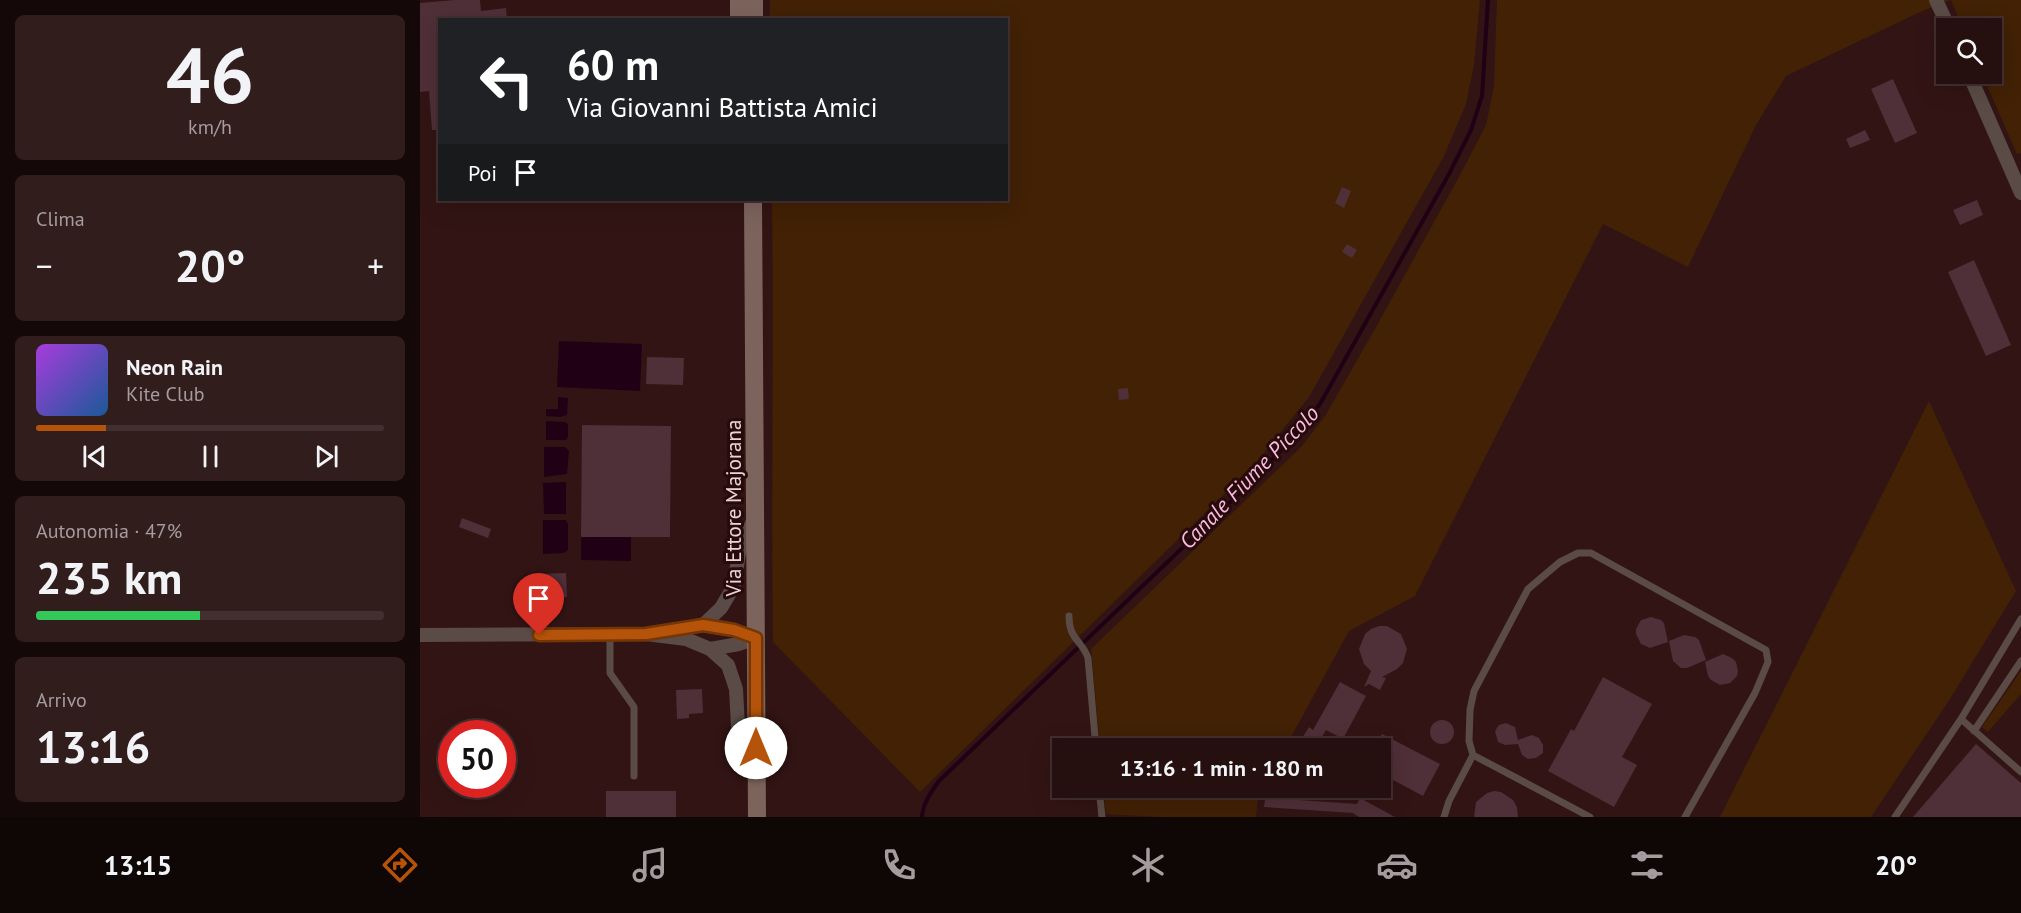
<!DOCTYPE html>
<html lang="it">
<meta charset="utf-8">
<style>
body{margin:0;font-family:"PT Sans",sans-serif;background:#321d1d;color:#f1f3f6;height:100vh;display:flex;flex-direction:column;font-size:22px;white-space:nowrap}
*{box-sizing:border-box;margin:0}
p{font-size:20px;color:#a49c9e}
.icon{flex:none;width:33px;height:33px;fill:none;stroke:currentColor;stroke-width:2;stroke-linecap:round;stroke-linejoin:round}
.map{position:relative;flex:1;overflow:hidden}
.drawer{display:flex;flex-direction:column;gap:15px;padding:15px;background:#150808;width:420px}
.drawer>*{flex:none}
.banner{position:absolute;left:18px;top:18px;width:570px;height:183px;border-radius:0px;box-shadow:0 6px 24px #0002,0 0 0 2px #422f2f;background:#202124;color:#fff;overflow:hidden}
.buttons{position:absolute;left:1516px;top:18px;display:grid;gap:12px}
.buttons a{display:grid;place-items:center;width:66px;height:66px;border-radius:0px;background:#260f0f;box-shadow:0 6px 24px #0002,0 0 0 2px #422f2f;font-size:30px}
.speed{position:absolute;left:18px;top:720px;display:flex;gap:12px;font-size:30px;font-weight:700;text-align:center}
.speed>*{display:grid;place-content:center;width:78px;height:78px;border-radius:50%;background:#260f0f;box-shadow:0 6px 24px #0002,0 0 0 2px #422f2f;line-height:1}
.speed .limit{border:9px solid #d22;background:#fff;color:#111}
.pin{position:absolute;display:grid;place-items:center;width:51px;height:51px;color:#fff;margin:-62px -26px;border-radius:50% 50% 50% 0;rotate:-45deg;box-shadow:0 0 6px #0007}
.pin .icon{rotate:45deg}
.me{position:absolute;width:66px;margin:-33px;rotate:0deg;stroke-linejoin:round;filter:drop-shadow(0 0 4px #0008)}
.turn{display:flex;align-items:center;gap:21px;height:126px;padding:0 30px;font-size:27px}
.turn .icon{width:78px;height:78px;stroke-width:2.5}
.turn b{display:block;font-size:42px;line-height:51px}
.then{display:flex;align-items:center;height:57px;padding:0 30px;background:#0003;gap:12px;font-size:22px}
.big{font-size:45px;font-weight:700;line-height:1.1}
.drawer .tile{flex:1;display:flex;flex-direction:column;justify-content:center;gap:9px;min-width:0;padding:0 21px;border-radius:9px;background:#321d1d}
.drawer .dial{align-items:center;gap:0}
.dial b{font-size:78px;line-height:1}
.song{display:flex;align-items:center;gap:18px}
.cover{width:72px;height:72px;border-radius:9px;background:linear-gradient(135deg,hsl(280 70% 55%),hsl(210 70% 35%))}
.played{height:6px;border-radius:3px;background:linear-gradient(90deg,#b45309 20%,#422f2f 20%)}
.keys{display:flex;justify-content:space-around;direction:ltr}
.heat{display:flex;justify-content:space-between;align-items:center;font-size:33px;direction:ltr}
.charge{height:9px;border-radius:4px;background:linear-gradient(90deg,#34c759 47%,#422f2f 0)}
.trip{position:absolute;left:632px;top:738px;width:339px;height:60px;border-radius:0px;background:#260f0f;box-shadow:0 6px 24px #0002,0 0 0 2px #422f2f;font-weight:700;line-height:60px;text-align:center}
.menu{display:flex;height:96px;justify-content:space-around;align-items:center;background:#0f0606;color:#a49c9e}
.menu .icon{width:42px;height:42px}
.menu .active{color:#b45309}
.menu b{font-size:27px;color:#f1f3f6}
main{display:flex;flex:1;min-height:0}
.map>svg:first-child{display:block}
</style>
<main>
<section class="drawer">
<div class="tile dial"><b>46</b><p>km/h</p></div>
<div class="tile"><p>Clima</p>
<div class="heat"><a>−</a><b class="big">20°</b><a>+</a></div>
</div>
<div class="tile">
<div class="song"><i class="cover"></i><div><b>Neon Rain</b><p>Kite Club</p></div></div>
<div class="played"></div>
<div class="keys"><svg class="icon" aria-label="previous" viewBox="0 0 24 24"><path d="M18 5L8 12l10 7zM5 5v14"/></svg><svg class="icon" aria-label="pause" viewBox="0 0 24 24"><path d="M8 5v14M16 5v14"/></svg><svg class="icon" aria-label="next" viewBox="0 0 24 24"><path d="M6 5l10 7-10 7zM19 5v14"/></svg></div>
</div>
<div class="tile"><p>Autonomia · 47%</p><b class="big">235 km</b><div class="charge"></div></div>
<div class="tile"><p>Arrivo</p><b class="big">13:16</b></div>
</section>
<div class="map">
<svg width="1601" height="817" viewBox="0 0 1601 817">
<rect width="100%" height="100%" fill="#321414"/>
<!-- green -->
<path fill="#422105" d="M 350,0 L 1060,0 L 1054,65 L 1046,104 L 1024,156 L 889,397 L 834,465 L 500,792 L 353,642 C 351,495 354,347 352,200 L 586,200 L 586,20 L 350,19 Z
M 1077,0 L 1601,0 L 1601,153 L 1597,154 L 1562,74 L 1572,74 L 1572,28 L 1543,28 L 1531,0 L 1500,12 L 1366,76 L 1336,125 L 1268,267 L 1183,224 L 995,596 L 929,631 L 865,748 L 680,748 L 671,649 L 882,446 L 905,416 L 955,329 L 1040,175 L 1066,125 L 1074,86 Z
M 1509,401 L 1596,591 L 1530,699 L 1451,817 L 1300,817 Z
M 1601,671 L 1601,694 L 1568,732 L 1562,727 Z
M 683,788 L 843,788 L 838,798 L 836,817 L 740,817 L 686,814 Z"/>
<!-- water -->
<path fill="#200015" d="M 139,341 L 222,344 L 220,391 L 137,387 Z
M 138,397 L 148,398 L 147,415 L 140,417 L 126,416 L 126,409 L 138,409 Z
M 126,421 L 145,422 L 148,424 L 148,437 L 146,440 L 126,440 Z
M 124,447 L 145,447 L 149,451 L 147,474 L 124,477 Z
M 146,482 L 146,514 L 124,514 L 123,483 Z
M 123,520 L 146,520 L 148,524 L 148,550 L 144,553 L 123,554 Z
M 161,537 L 211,537 L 211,561 L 161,560 Z"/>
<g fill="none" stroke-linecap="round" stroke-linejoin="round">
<!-- stream -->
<path stroke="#200015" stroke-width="4" d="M 502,817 C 503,803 511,792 519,781 L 829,484 L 869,442 L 900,404 L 1029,174 L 1051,130 L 1062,96 L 1068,0"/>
</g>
<!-- building -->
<path fill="#4f2f38" d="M 35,0 L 60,0 L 61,11 L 86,8 L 87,20 L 20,20 L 20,130 L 12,130 L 9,91 L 0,92 L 0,3 Z
M 1473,79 L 1497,133 L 1475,143 L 1451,89 Z
M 1445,130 L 1450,140 L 1430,148 L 1426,139 Z
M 922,187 L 931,191 L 924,208 L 915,203 Z
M 1557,200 L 1563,215 L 1540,225 L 1533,210 Z
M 927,244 L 937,250 L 932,258 L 922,252 Z
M 1554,260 L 1591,345 L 1566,356 L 1528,272 Z
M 227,357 L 264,358 L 263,385 L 226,384 Z
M 708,388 L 709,399 L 699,400 L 698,389 Z
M 162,425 L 251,426 L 250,537 L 161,537 Z
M 42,518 L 71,529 L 68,538 L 39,527 Z
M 146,573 L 147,597 L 116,597 L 116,574 Z
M 1231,617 L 1241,620 L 1244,623 L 1248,642 L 1230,648 L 1221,644 L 1216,634 L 1216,629 L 1221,620 Z
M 959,626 L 967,626 L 981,634 L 987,649 L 983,663 L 977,669 L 962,677 L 966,678 L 960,690 L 949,684 L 944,687 L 951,671 L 944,664 L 939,649 L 945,634 L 951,629 Z
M 1264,635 L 1275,637 L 1279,640 L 1286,660 L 1267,668 L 1261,668 L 1253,661 L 1249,641 Z
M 1303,654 L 1312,658 L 1316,662 L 1318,671 L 1317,676 L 1310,683 L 1300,685 L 1291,680 L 1288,676 L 1285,662 Z
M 1183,677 L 1232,704 L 1202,757 L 1217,765 L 1194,807 L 1128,771 L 1151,729 L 1154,731 Z
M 920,682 L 946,696 L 923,739 L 906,730 L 895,748 L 876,748 L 889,727 L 893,730 Z
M 282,689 L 283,713 L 269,714 L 269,718 L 257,719 L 256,690 Z
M1010 732a12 12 0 1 1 24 0a12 12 0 1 1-24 0Z
M 1086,723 L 1095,727 L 1098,740 L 1112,735 L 1119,738 L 1123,745 L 1123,753 L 1116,758 L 1108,759 L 1102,755 L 1098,744 L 1085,745 L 1078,742 L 1075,731 L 1079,725 Z
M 962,734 L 1020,764 L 1003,796 L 960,773 L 960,748 L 954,748 Z
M 1556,744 L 1601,783 L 1601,817 L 1493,817 Z
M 852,788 L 871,788 L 864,799 L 937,804 L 940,798 L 975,817 L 939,817 L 933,813 L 844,807 L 845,799 Z
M 186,791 L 256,791 L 256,817 L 186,817 Z
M 1074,791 L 1081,792 L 1093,800 L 1097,807 L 1098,817 L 1054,817 L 1056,802 L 1067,793 Z"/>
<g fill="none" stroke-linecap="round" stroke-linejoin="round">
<!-- service -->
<path stroke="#5a4b46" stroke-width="7" d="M 649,616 C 649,640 662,640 668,658 L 676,748
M 190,634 L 190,673 L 214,707 L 214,776
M 1541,719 L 1601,619
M 1554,731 L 1601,661
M 679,788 L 682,817
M 1024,817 L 1029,801 L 1053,755
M 1170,817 L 1053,755 L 1049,741 L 1050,710 L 1054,691 L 1108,589 L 1140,562 L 1158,553 L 1171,553 L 1346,650 L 1348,662 L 1335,693 L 1265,817
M 1475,817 L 1541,719 L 1601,772"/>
<!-- minor -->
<path stroke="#5a4b46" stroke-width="14" d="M 1516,0 L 1529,28
M 1549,74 L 1601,193
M 283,625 L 301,608 L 314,586 L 319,553 L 333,521
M 243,632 L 283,625 L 314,630 L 336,638
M 0,635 L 226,634 L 266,639 L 290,649 L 308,665 L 316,689 L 318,727 L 334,765
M 290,649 L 319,644 L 336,638"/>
<!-- secondary -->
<path stroke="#7c645c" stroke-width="18" d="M 319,20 L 319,0
M 334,20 L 334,0
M 333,200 L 337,817"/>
</g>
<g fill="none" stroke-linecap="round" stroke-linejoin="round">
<defs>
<path id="route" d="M 119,635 L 226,634 L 283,625 L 314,630 L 336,638 L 336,748"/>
</defs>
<!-- route casing -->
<use href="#route" stroke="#753606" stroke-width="15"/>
<!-- route -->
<use href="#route" stroke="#b45309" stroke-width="10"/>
</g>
<g text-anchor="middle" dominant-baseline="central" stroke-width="6" stroke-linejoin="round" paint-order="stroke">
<!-- street labels -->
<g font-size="21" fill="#ead4d4" stroke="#270a0c">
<text transform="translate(313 508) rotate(-90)">Via Ettore Majorana</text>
</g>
<!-- water labels -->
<g font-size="22" font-style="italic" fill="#fcbce2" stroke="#270a0c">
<text transform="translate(829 477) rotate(-46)">Canale Fiume Piccolo</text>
</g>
</g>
</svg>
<div class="buttons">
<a><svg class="icon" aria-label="search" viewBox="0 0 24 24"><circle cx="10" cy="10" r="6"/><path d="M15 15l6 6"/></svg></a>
</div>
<div class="speed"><div class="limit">50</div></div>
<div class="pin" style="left:119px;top:635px;background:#d93025"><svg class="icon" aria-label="arrive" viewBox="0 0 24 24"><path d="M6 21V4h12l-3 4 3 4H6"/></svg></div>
<svg class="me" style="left:336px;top:748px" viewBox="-20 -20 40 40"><circle r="19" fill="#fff"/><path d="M0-13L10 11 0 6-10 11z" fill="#b45309"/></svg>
<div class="trip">13:16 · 1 min · 180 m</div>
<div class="banner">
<div class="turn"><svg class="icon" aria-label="left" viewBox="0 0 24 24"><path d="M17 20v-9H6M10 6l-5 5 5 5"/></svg><div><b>60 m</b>Via Giovanni Battista Amici</div></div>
<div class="then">Poi<svg class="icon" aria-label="arrive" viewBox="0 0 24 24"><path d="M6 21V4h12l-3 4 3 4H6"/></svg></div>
</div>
</div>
</main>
<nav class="menu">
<b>13:15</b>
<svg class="icon active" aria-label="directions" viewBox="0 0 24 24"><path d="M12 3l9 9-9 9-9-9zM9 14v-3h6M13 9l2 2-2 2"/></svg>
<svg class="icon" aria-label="music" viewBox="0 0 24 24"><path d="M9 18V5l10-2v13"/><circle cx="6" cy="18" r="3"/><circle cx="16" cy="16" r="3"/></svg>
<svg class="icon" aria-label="phone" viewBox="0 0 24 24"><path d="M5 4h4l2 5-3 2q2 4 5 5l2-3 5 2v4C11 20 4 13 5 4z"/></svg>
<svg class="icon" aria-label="climate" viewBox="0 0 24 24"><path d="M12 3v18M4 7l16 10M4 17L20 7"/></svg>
<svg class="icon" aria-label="car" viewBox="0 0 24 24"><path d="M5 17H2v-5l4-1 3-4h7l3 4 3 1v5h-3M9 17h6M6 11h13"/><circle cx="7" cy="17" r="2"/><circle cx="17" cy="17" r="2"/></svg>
<svg class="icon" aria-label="filters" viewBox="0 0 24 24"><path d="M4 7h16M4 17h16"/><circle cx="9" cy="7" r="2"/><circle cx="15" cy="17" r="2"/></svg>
<b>20°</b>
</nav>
